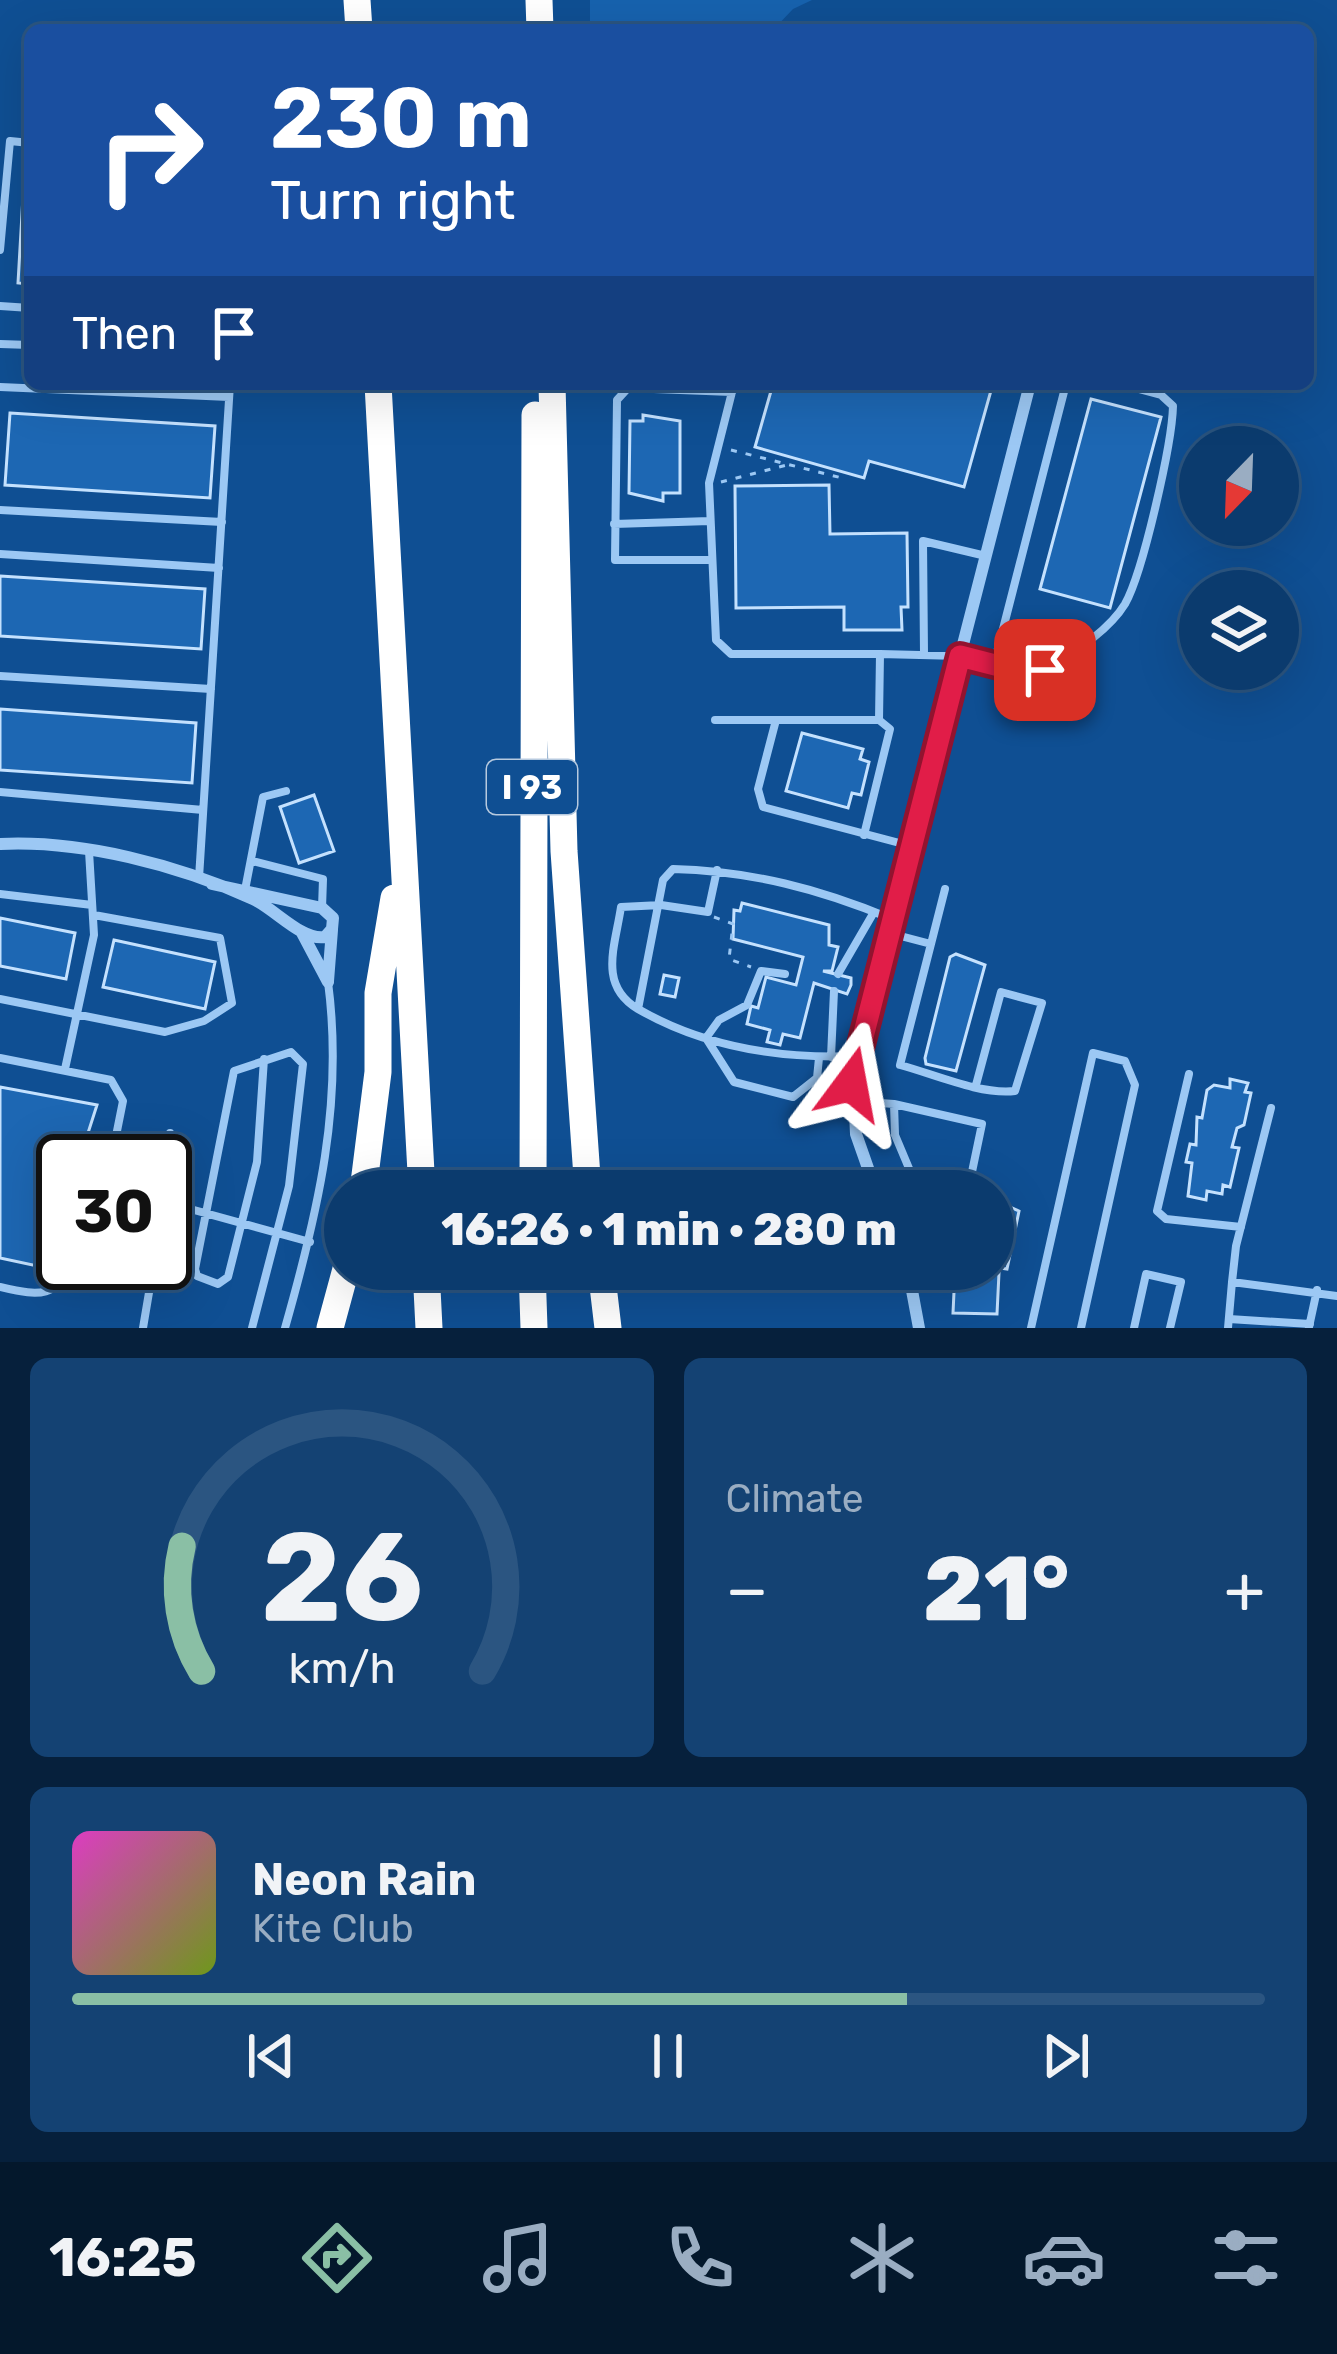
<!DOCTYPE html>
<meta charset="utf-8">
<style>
body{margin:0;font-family:Rubik,sans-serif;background:#144273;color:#f1f3f6;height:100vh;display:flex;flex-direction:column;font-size:45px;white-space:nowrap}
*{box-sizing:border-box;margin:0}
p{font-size:39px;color:#9aadc2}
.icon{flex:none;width:66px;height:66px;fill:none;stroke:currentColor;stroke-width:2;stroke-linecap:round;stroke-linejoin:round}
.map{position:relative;height:1328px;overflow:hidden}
.drawer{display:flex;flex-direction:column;gap:30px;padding:30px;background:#06203c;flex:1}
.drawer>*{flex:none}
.banner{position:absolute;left:24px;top:24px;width:1290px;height:366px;border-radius:18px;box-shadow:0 12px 48px #0002,0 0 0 3px #2b5581;background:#1a4fa0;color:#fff;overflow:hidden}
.needle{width:78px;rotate:203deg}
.fabs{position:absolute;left:1179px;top:426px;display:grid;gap:24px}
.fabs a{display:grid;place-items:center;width:120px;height:120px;border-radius:50%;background:#0b3b6e;box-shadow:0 12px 48px #0002,0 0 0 3px #2b5581;font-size:60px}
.speed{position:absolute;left:36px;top:1134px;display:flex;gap:24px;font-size:60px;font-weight:700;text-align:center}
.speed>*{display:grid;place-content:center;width:156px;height:156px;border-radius:50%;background:#0b3b6e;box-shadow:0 12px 48px #0002,0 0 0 3px #2b5581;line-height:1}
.speed .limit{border:6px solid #111;border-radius:18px;background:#fff;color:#111}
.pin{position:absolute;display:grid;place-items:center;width:102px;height:102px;color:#fff;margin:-51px;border-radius:24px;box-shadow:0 6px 18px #0006}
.me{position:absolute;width:132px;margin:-66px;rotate:13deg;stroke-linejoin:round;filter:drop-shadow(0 0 9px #0008)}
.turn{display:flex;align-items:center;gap:42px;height:252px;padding:0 48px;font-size:54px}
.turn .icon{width:156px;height:156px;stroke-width:2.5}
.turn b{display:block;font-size:84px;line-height:102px}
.then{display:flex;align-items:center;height:114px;padding:0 48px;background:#0003;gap:24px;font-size:45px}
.big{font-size:90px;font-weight:800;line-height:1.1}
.drawer .tile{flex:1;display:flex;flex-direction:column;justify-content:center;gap:18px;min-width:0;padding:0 42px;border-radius:18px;background:#144273}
.drawer .dial{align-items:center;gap:0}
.dial svg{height:312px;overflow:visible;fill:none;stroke:#2b5581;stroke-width:7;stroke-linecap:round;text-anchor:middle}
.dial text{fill:#f1f3f6;stroke:none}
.song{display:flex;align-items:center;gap:36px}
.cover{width:144px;height:144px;border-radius:18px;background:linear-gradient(135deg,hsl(310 70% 55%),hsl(80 70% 35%))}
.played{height:12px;border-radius:6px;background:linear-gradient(90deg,#8abfa5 70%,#2b5581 70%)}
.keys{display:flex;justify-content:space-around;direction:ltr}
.heat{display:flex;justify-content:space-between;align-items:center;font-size:66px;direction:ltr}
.drawer .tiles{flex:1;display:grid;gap:30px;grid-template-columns:1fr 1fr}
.tile:last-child{grid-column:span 2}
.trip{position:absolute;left:324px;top:1170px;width:690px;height:120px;border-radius:60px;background:#0b3b6e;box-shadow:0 12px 48px #0002,0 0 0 3px #2b5581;font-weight:800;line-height:120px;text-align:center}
.menu{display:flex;height:192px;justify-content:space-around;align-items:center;background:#04182c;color:#9aadc2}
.menu .icon{width:84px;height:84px}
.menu .on{color:#8abfa5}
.menu b{font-size:54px;color:#f1f3f6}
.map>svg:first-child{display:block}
</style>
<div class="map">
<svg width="1337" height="1328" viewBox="0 0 1337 1328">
<rect width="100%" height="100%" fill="#0f4f93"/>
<!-- green -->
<path fill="#1762ae" d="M 590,0 L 812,0 L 793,9 L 773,30 L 590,30 Z"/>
<!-- building -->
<path fill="#1d67b3" stroke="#c4e1fe" stroke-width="3" d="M 24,179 L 30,179 L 30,284 L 18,283 Z
M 773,384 L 982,384 L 992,387 L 964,487 L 869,461 L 864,478 L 755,447 Z
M 1091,399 L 1161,417 L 1110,608 L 1040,589 Z
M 10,413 L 215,426 L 210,498 L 5,485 Z
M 643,415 L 680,421 L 680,493 L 663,493 L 663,501 L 629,493 L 630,421 L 643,421 Z
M 829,485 L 830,534 L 907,533 L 908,607 L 901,607 L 902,630 L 844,630 L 844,607 L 736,608 L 735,486 Z
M 0,576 L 205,589 L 201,649 L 0,636 Z
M 0,709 L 196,723 L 192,783 L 0,770 Z
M 802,733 L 863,749 L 860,759 L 869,762 L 861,795 L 852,793 L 848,808 L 786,791 Z
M 314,795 L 334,851 L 299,863 L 280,807 Z
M 742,903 L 829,925 L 829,945 L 838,947 L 832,971 L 823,971 L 851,978 L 851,985 L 847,994 L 814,983 L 800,1038 L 783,1034 L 780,1045 L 767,1042 L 770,1030 L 747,1024 L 751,1006 L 758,1008 L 766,977 L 796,985 L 803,957 L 733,939 L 734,910 L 740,911 Z
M 0,918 L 75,933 L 66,979 L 0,966 Z
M 114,940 L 215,962 L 205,1009 L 103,987 Z
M 956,954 L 985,965 L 956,1071 L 926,1064 L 925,1058 L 950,957 Z
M 664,975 L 679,978 L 675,997 L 660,994 Z
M 1230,1079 L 1248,1083 L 1245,1092 L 1251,1093 L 1244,1125 L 1237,1128 L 1232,1147 L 1239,1148 L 1230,1187 L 1223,1185 L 1222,1194 L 1207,1191 L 1206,1200 L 1188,1196 L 1192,1163 L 1186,1162 L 1190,1144 L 1196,1145 L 1197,1117 L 1202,1118 L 1207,1090 L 1214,1085 L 1230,1088 Z
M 0,1087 L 97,1105 L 79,1161 L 63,1161 L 63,1238 L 56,1270 L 0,1258 Z
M 993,1199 L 1019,1211 L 1007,1269 L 1000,1268 L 999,1273 L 997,1314 L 953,1313 L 955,1271 L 993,1269 Z"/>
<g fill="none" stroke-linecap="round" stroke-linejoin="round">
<!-- path -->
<path stroke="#9cc8f4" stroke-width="3" stroke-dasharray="6 9" stroke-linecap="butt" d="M 731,450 L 846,479
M 721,482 L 787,465
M 714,917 L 733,924 L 729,959 L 751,967"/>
<!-- lane -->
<path stroke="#9cc8f4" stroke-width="8" d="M 0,250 L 10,141 L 30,143
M 0,306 L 30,308
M 0,344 L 30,345
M 734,384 L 709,483 L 716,640 L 731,654 L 880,654
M 0,387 L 229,397
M 0,510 L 222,522
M 614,524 L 710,521
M 0,554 L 219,568
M 711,560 L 615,560 L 617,400 L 628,388 L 732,392
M 924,654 L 923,541 L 986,556
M 994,664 L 1066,384
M 0,676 L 211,689
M 715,720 L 879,720
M 776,720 L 758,789 L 763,807 L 911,846
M 0,792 L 203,810
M 864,835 L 890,729 L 879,720 L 880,654 L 960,656 L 1038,673 C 1066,658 1108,632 1125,604 C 1143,572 1172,444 1173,406 L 1161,395 L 1120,384
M 253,861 L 323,879 L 322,908
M 199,878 L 230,384
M 245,890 L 263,797 L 286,791
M 0,894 L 92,905
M 889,933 L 931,944 L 900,1065 C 934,1074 980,1095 1015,1091 L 1042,1003 L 1001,992 L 976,1085
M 931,944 L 945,889
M 785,974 L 761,971 L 747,1005 L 719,1020 L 706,1038 L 734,1082 L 793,1097 L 817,1078 L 819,1058
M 838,974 L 874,912
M 0,999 L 165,1032 L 204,1021 L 232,1003 L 220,938 L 94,915
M 638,1009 C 598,985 615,947 621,907 L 661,905 L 708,912 L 717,870
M 856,1056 C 781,1059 704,1047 638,1009 L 663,880 L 673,869 C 751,871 820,889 892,919
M 831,1057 L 834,991
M 0,1058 L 111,1080 L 123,1101 L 111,1161
M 65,1069 L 94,935 L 89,851
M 1189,1074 L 1157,1211 L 1166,1219 L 1241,1227
M 817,1078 L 851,1084
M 853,1101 L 894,1104 L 982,1124 L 968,1191
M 894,1104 L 895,1135 L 916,1185 L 906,1191
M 1271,1108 L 1236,1246 L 1232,1282 L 1337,1296
M 931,1189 L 932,1191
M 165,1192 L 170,1133
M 165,1202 L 310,1242
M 0,1287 C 47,1298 49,1295 83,1263
M 1229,1319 L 1310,1324
M 1309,1327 L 1317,1290
M 143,1328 L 154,1263
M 252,1328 L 289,1186 L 303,1064 L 291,1052 L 234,1071 L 195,1269 L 197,1276 L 218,1284 L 228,1277 L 257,1162 L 264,1059
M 285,1328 C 318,1212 344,1103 328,982
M 1031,1328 L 1093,1053 L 1125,1061 L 1135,1085 L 1081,1328
M 1134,1328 L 1146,1274 L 1181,1282 L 1170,1328
M 1228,1328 L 1232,1282"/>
<!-- street -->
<path stroke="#9cc8f4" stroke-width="12" d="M 0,844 C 82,840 178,865 253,899 C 275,909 302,941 325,937 L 332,929 L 333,918 L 322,908 L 212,884
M 301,931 L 328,982
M 328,981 L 332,930
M 876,1191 L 856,1134 L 853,1072 L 1030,384
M 908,1269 L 919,1328"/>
<!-- highway -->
<path stroke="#fff" stroke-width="27" d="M 357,0 L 359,30
M 539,0 L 540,30
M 378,384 L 422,1191
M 552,384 L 564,851 L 588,1191
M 363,1191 L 378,1072 L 378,993 L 394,898
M 533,1191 L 535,415
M 426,1269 L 429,1328
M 532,1269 L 534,1328
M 601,1269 L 608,1328
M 330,1328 L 346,1269"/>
</g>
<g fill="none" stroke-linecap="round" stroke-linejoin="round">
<defs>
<path id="route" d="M 851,1084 L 960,656 L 1030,674 L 1045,670"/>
</defs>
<!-- route casing -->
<use href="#route" stroke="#92132f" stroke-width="30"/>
<!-- route -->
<use href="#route" stroke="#e11d48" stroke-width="21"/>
</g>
<g text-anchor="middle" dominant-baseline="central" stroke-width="12" stroke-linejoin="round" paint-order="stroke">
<!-- shield labels -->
<rect fill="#0f4f93" stroke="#b7cadf" stroke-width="3" x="487" y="760" width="90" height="54" rx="9"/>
<g font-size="33" font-weight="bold" fill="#fff">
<text x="532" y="787">I 93</text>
</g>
</g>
</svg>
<div class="fabs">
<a><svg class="needle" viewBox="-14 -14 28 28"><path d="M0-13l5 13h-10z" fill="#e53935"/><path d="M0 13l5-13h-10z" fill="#9aadc2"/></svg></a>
<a><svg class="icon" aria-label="layers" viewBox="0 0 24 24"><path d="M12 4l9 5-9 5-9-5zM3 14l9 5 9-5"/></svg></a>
</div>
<div class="speed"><div class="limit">30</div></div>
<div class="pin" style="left:1045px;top:670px;background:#d93025"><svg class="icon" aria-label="arrive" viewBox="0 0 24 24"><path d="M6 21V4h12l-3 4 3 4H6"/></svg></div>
<svg class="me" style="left:851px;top:1084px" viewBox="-20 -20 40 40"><path d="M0-17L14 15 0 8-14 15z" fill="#e11d48" stroke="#fff" stroke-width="4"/></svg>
<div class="trip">16:26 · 1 min · 280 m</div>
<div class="banner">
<div class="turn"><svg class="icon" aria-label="right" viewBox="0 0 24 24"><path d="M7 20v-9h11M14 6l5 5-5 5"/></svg><div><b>230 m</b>Turn right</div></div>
<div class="then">Then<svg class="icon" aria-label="arrive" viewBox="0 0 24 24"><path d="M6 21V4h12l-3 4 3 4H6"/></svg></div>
</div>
</div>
<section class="drawer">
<div class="tiles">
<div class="tile dial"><svg viewBox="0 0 100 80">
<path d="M14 69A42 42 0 1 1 86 69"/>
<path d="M14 69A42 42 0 0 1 9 37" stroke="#8abfa5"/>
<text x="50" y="56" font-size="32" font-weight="700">26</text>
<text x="50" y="72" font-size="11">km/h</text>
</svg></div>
<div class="tile"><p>Climate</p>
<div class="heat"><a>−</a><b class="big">21°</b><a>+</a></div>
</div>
<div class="tile">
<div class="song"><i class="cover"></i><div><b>Neon Rain</b><p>Kite Club</p></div></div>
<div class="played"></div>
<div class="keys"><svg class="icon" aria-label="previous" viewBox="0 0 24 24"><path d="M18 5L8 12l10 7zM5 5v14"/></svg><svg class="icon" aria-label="pause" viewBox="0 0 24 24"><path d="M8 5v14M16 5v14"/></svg><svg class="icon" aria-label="next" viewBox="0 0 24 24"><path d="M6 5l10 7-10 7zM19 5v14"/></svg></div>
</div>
</div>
</section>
<nav class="menu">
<b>16:25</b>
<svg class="icon on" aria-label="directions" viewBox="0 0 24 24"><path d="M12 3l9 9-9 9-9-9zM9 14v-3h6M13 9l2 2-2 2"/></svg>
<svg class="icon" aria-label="music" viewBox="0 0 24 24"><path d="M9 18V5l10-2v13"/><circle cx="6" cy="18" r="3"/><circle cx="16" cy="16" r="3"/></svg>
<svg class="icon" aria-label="phone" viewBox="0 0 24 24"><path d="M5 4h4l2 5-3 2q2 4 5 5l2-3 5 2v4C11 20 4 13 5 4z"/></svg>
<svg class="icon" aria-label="climate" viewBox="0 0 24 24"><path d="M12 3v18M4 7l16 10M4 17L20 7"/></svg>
<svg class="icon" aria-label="car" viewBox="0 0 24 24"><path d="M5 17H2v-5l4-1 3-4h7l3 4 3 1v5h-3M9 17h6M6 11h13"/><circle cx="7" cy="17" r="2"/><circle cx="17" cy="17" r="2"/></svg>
<svg class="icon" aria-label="filters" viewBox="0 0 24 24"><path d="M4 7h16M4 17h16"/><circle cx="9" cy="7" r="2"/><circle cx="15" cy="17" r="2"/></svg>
</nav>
